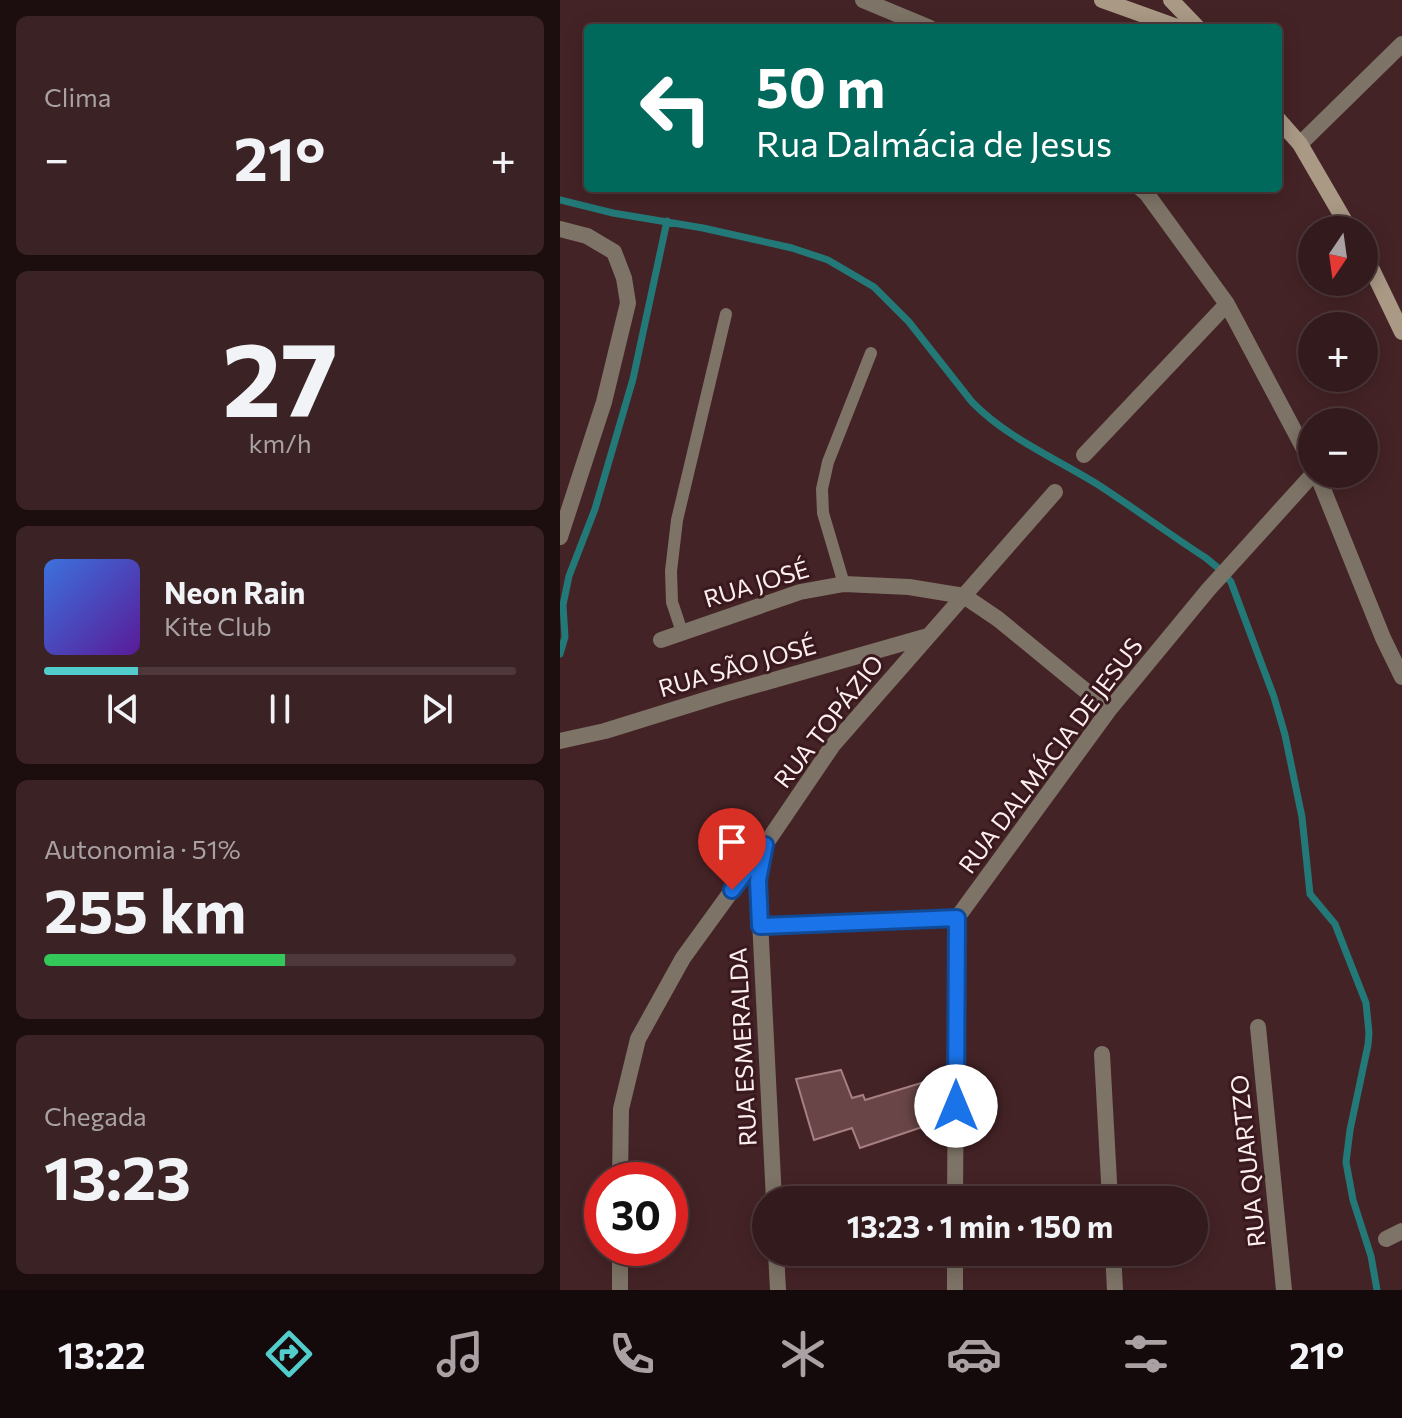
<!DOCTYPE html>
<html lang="pt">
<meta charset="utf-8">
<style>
body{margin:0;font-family:Commissioner,sans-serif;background:#3b2325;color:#f1f3f6;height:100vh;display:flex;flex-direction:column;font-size:30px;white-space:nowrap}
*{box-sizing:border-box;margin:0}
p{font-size:26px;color:#a9a1a3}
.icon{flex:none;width:44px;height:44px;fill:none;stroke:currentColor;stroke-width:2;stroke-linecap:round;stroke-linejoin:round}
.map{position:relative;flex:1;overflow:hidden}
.drawer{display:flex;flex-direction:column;gap:16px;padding:16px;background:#1c0e0f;width:560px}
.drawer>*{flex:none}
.guide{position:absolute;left:24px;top:24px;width:698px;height:168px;border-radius:8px;box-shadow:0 4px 20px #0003,0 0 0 2px #4e383b;background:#00695c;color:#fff;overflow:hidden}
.needle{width:52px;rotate:193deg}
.tools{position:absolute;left:738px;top:216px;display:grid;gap:16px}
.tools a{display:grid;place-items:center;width:80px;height:80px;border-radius:50%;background:#331a1c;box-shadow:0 4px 20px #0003,0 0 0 2px #4e383b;font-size:40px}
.speed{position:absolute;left:24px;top:1162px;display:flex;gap:16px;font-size:40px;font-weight:700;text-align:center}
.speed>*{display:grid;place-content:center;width:104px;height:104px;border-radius:50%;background:#331a1c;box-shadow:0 4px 20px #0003,0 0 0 2px #4e383b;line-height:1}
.speed .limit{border:12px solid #d22;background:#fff;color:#111}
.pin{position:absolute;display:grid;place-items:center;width:68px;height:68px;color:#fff;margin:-82px -34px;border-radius:50% 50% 50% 0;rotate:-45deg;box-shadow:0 0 8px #0007}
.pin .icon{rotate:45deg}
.me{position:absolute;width:88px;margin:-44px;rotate:0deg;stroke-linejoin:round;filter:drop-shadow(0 0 6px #0008)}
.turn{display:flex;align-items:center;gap:28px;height:168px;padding:0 40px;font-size:36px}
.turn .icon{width:104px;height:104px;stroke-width:2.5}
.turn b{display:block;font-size:56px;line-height:68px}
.big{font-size:60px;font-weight:700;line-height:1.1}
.drawer .tile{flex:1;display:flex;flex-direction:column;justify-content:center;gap:12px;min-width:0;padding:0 28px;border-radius:12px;background:#3b2325}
.drawer .dial{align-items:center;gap:0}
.dial b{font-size:104px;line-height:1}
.song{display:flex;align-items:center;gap:24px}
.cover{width:96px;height:96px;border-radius:12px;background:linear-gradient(135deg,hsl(220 70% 55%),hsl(270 70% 35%))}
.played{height:8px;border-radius:4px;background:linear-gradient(90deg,#53cdcb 20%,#4e383b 20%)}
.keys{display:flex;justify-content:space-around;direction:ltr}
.heat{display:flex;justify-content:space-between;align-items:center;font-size:44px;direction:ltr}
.charge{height:12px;border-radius:6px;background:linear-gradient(90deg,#34c759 51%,#4e383b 0)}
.trip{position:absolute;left:192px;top:1186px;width:456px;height:80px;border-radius:40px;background:#331a1c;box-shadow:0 4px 20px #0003,0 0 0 2px #4e383b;font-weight:700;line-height:80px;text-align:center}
.menu{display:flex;height:128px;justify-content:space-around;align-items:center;background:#140a0b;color:#a9a1a3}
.menu .icon{width:56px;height:56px}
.menu .active{color:#53cdcb}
.menu b{font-size:36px;color:#f1f3f6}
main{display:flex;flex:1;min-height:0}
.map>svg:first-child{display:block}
</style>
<main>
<section class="drawer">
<div class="tile"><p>Clima</p>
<div class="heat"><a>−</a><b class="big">21°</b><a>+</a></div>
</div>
<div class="tile dial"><b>27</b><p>km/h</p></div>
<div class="tile">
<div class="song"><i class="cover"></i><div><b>Neon Rain</b><p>Kite Club</p></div></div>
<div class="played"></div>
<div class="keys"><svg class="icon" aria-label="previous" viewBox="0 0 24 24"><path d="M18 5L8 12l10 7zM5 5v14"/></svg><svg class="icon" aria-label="pause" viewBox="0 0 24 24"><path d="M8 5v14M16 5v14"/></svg><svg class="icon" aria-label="next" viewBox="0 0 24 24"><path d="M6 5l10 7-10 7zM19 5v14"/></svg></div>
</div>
<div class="tile"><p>Autonomia · 51%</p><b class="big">255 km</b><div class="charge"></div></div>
<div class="tile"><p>Chegada</p><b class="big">13:23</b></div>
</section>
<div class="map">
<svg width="842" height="1290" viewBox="0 0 842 1290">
<rect width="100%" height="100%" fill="#442326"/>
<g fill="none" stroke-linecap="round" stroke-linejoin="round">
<!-- stream -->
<path stroke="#227978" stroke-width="7" d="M 0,200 L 53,213 L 143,228 L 232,248 L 268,260 L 314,287 L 349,322 L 412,402 C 447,438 495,458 537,484 C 574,508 609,534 646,558 L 663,572 L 671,582 L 714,697 L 725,735 L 742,817 L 750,894 L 775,924 L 806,1003 L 809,1033 L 808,1045 L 790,1130 L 786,1162 L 793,1200 L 811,1256 L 817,1290
M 0,654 L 5,637 L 3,605 L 9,576 L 35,509 L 73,379 L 107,221"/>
</g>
<!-- building -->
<path fill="#694548" stroke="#a87f82" stroke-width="2" d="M 281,1070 L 292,1098 L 303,1095 L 305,1100 L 371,1080 L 383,1120 L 300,1148 L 292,1128 L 254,1140 L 236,1079 Z"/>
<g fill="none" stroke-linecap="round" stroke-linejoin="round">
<!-- lane -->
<path stroke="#7d7366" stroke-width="12" d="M 284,584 L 263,513 L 262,489 L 268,462 L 311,353
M 122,632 L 112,602 L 111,571 L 117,520 L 166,314"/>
<!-- street -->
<path stroke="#7d7366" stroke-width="16" d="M 303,0 L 370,28
M 740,144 L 842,44
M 580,188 L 587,194 L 667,304 L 752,464
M 0,229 L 27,236 L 54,252 L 64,278 L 68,303 L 44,402 L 0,537
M 524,455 L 667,304
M 757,474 L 823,638 L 842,677
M 101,640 L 240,592 L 284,584 L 349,587 L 404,596 L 438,619 L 549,710
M 0,741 L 45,731 L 161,695 L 368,636
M 204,850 L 198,880 L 214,1200
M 200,926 L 397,918 L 549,710 L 648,590 L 753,474
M 698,1027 L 724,1290
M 542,1054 L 550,1200
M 60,1180 L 61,1109 L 78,1039 L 123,958 L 205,845 L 273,745 L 495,492
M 395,1200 L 397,918
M 826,1239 L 842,1231
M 60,1248 L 60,1290
M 216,1252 L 218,1290
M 553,1252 L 555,1290
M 395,1290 L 395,1252"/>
<!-- secondary -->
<path stroke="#a99985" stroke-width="16" d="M 542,0 L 620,28
M 611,0 L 638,28
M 718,119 L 740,144 L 790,230
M 804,253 L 842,332"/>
</g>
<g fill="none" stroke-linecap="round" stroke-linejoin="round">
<defs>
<path id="route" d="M 172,890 L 205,845 L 198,880 L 200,926 L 397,918 L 396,1106"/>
</defs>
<!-- route casing -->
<use href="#route" stroke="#114b97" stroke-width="20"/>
<!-- route -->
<use href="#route" stroke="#1a73e8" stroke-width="14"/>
</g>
<g text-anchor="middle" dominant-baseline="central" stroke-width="6" stroke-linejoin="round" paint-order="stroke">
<!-- street labels -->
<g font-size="24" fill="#fdeff0" stroke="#39191d">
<text transform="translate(196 583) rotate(-17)">RUA JOSÉ</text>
<text transform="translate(177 666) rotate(-16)">RUA SÃO JOSÉ</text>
<text transform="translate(268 721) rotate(-52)">RUA TOPÁZIO</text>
<text transform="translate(490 755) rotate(-53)">RUA DALMÁCIA DE JESUS</text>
<text transform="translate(182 1047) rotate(-93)">RUA ESMERALDA</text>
<text transform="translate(687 1161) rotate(-96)">RUA QUARTZO</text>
</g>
</g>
</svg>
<div class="tools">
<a><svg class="needle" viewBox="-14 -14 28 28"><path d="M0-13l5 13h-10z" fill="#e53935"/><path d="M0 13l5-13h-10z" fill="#a9a1a3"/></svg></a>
<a>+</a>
<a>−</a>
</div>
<div class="speed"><div class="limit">30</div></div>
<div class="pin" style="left:172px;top:890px;background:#d93025"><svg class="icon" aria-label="arrive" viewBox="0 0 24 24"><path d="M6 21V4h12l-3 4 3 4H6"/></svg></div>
<svg class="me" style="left:396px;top:1106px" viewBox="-20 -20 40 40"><circle r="19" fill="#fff"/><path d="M0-13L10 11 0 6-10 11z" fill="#1a73e8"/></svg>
<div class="trip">13:23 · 1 min · 150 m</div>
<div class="guide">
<div class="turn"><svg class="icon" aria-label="left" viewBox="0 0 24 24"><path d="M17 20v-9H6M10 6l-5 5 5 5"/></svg><div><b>50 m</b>Rua Dalmácia de Jesus</div></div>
</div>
</div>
</main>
<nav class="menu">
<b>13:22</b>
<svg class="icon active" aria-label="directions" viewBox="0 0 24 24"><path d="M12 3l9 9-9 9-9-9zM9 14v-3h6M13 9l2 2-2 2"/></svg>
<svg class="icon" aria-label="music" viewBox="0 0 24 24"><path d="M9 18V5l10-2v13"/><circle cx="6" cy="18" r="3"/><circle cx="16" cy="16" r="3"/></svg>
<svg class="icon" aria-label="phone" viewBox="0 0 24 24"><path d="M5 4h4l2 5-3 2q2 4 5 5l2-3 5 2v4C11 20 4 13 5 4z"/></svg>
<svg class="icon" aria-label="climate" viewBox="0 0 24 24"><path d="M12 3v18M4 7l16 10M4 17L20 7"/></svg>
<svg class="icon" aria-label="car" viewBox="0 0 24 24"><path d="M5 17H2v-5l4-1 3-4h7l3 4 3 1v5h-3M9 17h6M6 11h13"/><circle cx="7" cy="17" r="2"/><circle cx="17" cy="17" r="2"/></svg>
<svg class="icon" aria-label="filters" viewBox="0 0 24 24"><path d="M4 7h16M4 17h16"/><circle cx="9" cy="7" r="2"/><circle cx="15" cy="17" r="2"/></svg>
<b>21°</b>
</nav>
